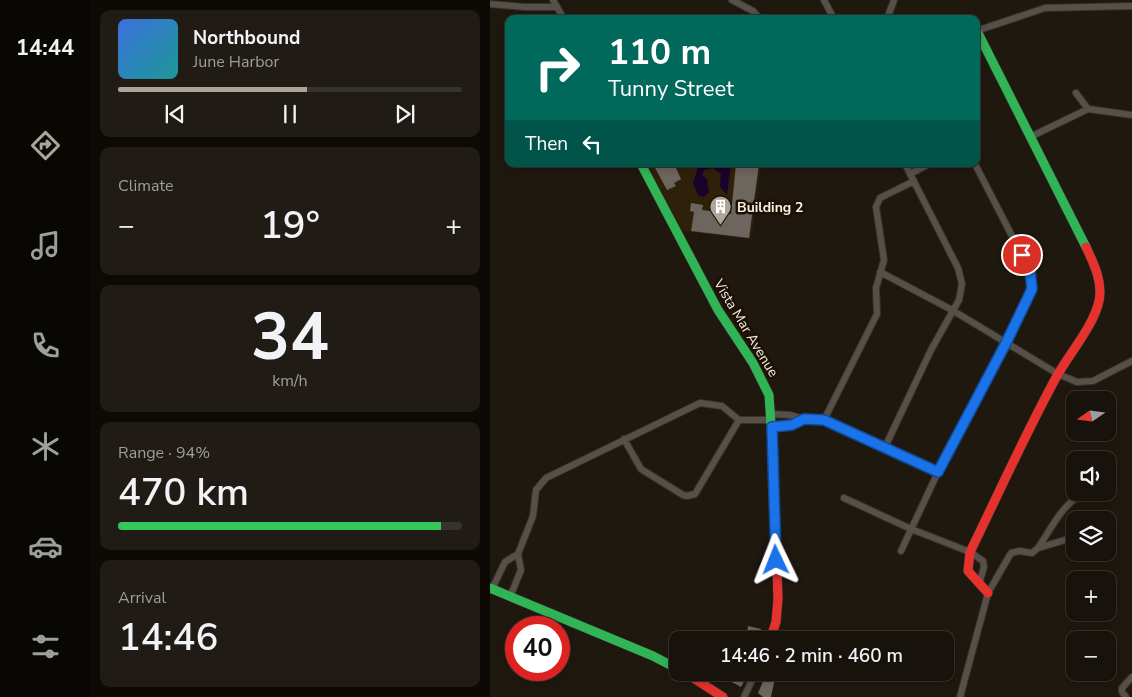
<!DOCTYPE html>
<meta charset="utf-8">
<style>
body{margin:0;font-family:"Nunito Sans",sans-serif;background:#201b14;color:#f1f3f6;height:100vh;display:flex;flex-direction:column;font-size:19px;white-space:nowrap}
*{box-sizing:border-box;margin:0}
p{font-size:16px;color:#9e9e9d}
.icon{flex:none;width:28px;height:28px;fill:none;stroke:currentColor;stroke-width:2;stroke-linecap:round;stroke-linejoin:round}
.map{position:relative;flex:1;overflow:hidden}
.sheet{display:flex;flex-direction:column;gap:10px;padding:10px;background:#0d0a06;width:400px}
.sheet>*{flex:none}
.top-card{position:absolute;left:15px;top:15px;width:475px;height:152px;border-radius:10px;box-shadow:0 2px 8px #0003,0 0 0 1px #36322c;background:#00695c;color:#fff;overflow:hidden}
.needle{width:32px;rotate:256deg}
.controls{position:absolute;left:576px;top:391px;display:grid;gap:10px}
.controls a{display:grid;place-items:center;width:50px;height:50px;border-radius:10px;background:#17120b;box-shadow:0 2px 8px #0003,0 0 0 1px #36322c;font-size:25px}
.speed{position:absolute;left:15px;top:616px;display:flex;gap:10px;font-size:25px;font-weight:700;text-align:center}
.speed>*{display:grid;place-content:center;width:65px;height:65px;border-radius:50%;background:#17120b;box-shadow:0 2px 8px #0003,0 0 0 1px #36322c;line-height:1}
.speed .limit{border:8px solid #d22;background:#fff;color:#111}
.pin{position:absolute;display:grid;place-items:center;width:42px;height:42px;color:#fff;margin:-21px;border:2px solid #fff;border-radius:50%;box-shadow:0 1px 5px #0007}
.me{position:absolute;width:55px;margin:-28px;rotate:358deg;stroke-linejoin:round;filter:drop-shadow(0 0 4px #0008)}
.turn{display:flex;align-items:center;gap:18px;height:105px;padding:0 20px;font-size:22px}
.turn .icon{width:65px;height:65px;stroke-width:2.5}
.turn b{display:block;font-size:35px;line-height:42px}
.then{display:flex;align-items:center;height:48px;padding:0 20px;background:#0003;gap:10px;font-size:19px}
.big{font-size:38px;font-weight:600;line-height:1.1}
.sheet .card{flex:1;display:flex;flex-direction:column;justify-content:center;gap:8px;min-width:0;padding:0 18px;border-radius:10px;background:#201b14}
.sheet .dial{align-items:center;gap:0}
.dial b{font-size:65px;line-height:1}
.song{display:flex;align-items:center;gap:15px}
.cover{width:60px;height:60px;border-radius:8px;background:linear-gradient(135deg,hsl(220 70% 55%),hsl(180 70% 35%))}
.played{height:5px;border-radius:2px;background:linear-gradient(90deg,#ada49a 55%,#36322c 55%)}
.keys{display:flex;justify-content:space-around;direction:ltr}
.heat{display:flex;justify-content:space-between;align-items:center;font-size:28px;direction:ltr}
.charge{height:8px;border-radius:4px;background:linear-gradient(90deg,#34c759 94%,#36322c 0)}
.trip{position:absolute;left:179px;top:631px;width:285px;height:50px;border-radius:10px;background:#17120b;box-shadow:0 2px 8px #0003,0 0 0 1px #36322c;font-weight:600;line-height:50px;text-align:center}
main{display:flex;flex:1;min-height:0}
.menu{display:flex;flex-direction:column;width:90px;justify-content:space-around;align-items:center;background:#090704;color:#9e9e9d}
.menu .icon{width:35px;height:35px}
.menu .selected{color:#ada49a}
.menu b{font-size:22px;color:#f1f3f6}
.map>svg:first-child{display:block}
</style>
<main>
<nav class="menu">
<b>14:44</b>
<svg class="icon selected" aria-label="directions" viewBox="0 0 24 24"><path d="M12 3l9 9-9 9-9-9zM9 14v-3h6M13 9l2 2-2 2"/></svg>
<svg class="icon" aria-label="music" viewBox="0 0 24 24"><path d="M9 18V5l10-2v13"/><circle cx="6" cy="18" r="3"/><circle cx="16" cy="16" r="3"/></svg>
<svg class="icon" aria-label="phone" viewBox="0 0 24 24"><path d="M5 4h4l2 5-3 2q2 4 5 5l2-3 5 2v4C11 20 4 13 5 4z"/></svg>
<svg class="icon" aria-label="climate" viewBox="0 0 24 24"><path d="M12 3v18M4 7l16 10M4 17L20 7"/></svg>
<svg class="icon" aria-label="car" viewBox="0 0 24 24"><path d="M5 17H2v-5l4-1 3-4h7l3 4 3 1v5h-3M9 17h6M6 11h13"/><circle cx="7" cy="17" r="2"/><circle cx="17" cy="17" r="2"/></svg>
<svg class="icon" aria-label="filters" viewBox="0 0 24 24"><path d="M4 7h16M4 17h16"/><circle cx="9" cy="7" r="2"/><circle cx="15" cy="17" r="2"/></svg>
</nav>
<section class="sheet">
<div class="card">
<div class="song"><i class="cover"></i><div><b>Northbound</b><p>June Harbor</p></div></div>
<div class="played"></div>
<div class="keys"><svg class="icon" aria-label="previous" viewBox="0 0 24 24"><path d="M18 5L8 12l10 7zM5 5v14"/></svg><svg class="icon" aria-label="pause" viewBox="0 0 24 24"><path d="M8 5v14M16 5v14"/></svg><svg class="icon" aria-label="next" viewBox="0 0 24 24"><path d="M6 5l10 7-10 7zM19 5v14"/></svg></div>
</div>
<div class="card"><p>Climate</p>
<div class="heat"><a>−</a><b class="big">19°</b><a>+</a></div>
</div>
<div class="card dial"><b>34</b><p>km/h</p></div>
<div class="card"><p>Range · 94%</p><b class="big">470 km</b><div class="charge"></div></div>
<div class="card"><p>Arrival</p><b class="big">14:46</b></div>
</section>
<div class="map">
<svg width="642" height="697" viewBox="0 0 642 697">
<rect width="100%" height="100%" fill="#1f180f"/>
<!-- built -->
<path fill="#2f200a" d="M 157,164 L 271,164 L 261,239 L 192,231 Z"/>
<!-- water -->
<path fill="#19022b" d="M 209,164 L 241,164 L 237,195 L 230,187 L 231,174 L 223,168 L 215,170 L 212,175 L 217,179 L 219,192 L 214,197 L 208,195 L 203,183 Z"/>
<!-- building -->
<path fill="#6d665e" d="M 163,164 L 184,164 L 191,179 L 184,183 L 186,186 L 177,190 Z
M 246,164 L 269,164 L 259,238 L 201,231 L 204,212 L 200,211 L 201,203 L 213,205 L 212,210 L 241,214 Z
M 258,626 L 271,629 L 269,640 L 256,640 Z
M 240,672 L 258,674 L 251,687 L 238,680 Z
M 275,677 L 285,678 L 281,697 L 273,697 L 268,693 Z"/>
<g fill="none" stroke-linecap="round" stroke-linejoin="round">
<defs>
<path id="street" d="M 63,0 L 74,19
M 242,0 L 263,11 L 270,19
M 334,0 L 344,19
M 0,4 L 34,7 L 67,7
M 397,19 L 404,0
M 486,31 L 555,8 L 642,6
M 586,93 L 598,109
M 542,136 L 598,109 L 642,115
M 420,174 L 439,164
M 390,272 L 462,310 L 568,374 L 587,382 L 603,381 L 642,361
M 281,414 L 300,415 L 314,419 L 302,425 L 282,427
M 314,419 L 334,420 L 448,472
M 334,420 L 387,314 L 386,288 L 394,260 L 386,207 L 390,198 L 424,181
M 134,439 L 151,469 L 193,495 L 197,496 L 205,494 L 249,420
M 395,447 L 441,350 L 469,300 L 472,284 L 468,268 L 415,164
M 354,498 L 421,529 L 480,552 L 493,561 L 494,567 L 489,584
M 548,548 L 575,540 L 585,546
M 411,551 L 448,472 L 516,343 L 542,289 L 540,271 L 485,164
M 590,552 L 593,558
M 2,589 L 15,562 L 28,554
M 20,597 L 31,570 L 28,554 L 43,516 L 46,490 L 56,478 L 210,403 L 232,406 L 249,420 L 282,420
M 254,697 L 266,672
M 470,697 L 498,593 L 521,553 L 530,551 L 542,553 L 548,548 C 561,529 572,504 594,493
M 636,697 L 632,692 L 632,688 L 642,677"/>
<path id="fast" d="M 487,31 L 596,247
M 151,164 L 228,310 L 263,363 L 279,395 L 283,454
M 0,588 L 163,656 L 188,669"/>
<path id="jam" d="M 498,593 L 478,571 L 480,552 C 509,493 536,432 568,374 C 580,353 604,325 609,301 C 613,282 604,264 596,247
M 280,640 L 286,622 L 288,599 L 283,454
M 194,672 L 233,697"/>
</defs>
<!-- street casing -->
<use href="#street" stroke="#38322d" stroke-width="8"/>
<!-- fast casing -->
<use href="#fast" stroke="#38322d" stroke-width="10"/>
<!-- jam casing -->
<use href="#jam" stroke="#38322d" stroke-width="10"/>
<!-- street -->
<use href="#street" stroke="#565049" stroke-width="6"/>
<!-- fast -->
<use href="#fast" stroke="#30b455" stroke-width="9"/>
<!-- jam -->
<use href="#jam" stroke="#e5322d" stroke-width="9"/>
</g>
<g fill="none" stroke-linecap="round" stroke-linejoin="round">
<defs>
<path id="route" d="M 286,560 L 282,427 L 302,425 L 314,419 L 334,420 L 448,472 L 516,343 L 542,289 L 540,271 L 532,255"/>
</defs>
<!-- route casing -->
<use href="#route" stroke="#114b97" stroke-width="12"/>
<!-- route -->
<use href="#route" stroke="#1a73e8" stroke-width="9"/>
</g>
<!-- icons -->
<defs>
<symbol id="building-pin" viewBox="-11 -11 22 30"><path d="M0 17L-7.5 6A9.5 9.5 0 1 1 7.5 6Z" fill="#ada49a" stroke="#1c1002"/><path d="M-4-6H4V6H1V3H-1V6H-4ZM-2.5-4.3h1.7v1.8h-1.7ZM.8-4.3h1.7v1.8H.8ZM-2.5-1h1.7V.8h-1.7ZM.8-1h1.7V.8H.8Z" fill="#fff"/></symbol>
</defs>
<g fill-rule="evenodd">
<use href="#building-pin" x="218" y="194" width="25" height="34"/>
</g>
<g text-anchor="middle" dominant-baseline="central" stroke-width="5" stroke-linejoin="round" paint-order="stroke">
<!-- poi labels -->
<g font-size="14" font-weight="bold" fill="#f9f0e5" stroke="#1c1002" text-anchor="start">
<text x="247" y="207">Building 2</text>
</g>
<!-- street labels -->
<g font-size="14" fill="#f9f0e5" stroke="#1c1002">
<text transform="translate(256 328) rotate(59)">Vista Mar Avenue</text>
</g>
</g>
</svg>
<div class="controls">
<a><svg class="needle" viewBox="-14 -14 28 28"><path d="M0-13l5 13h-10z" fill="#e53935"/><path d="M0 13l5-13h-10z" fill="#9e9e9d"/></svg></a>
<a><svg class="icon" aria-label="sound" viewBox="0 0 24 24"><path d="M4 9h4l5-4v14l-5-4H4zM17 9q2 3 0 6"/></svg></a>
<a><svg class="icon" aria-label="layers" viewBox="0 0 24 24"><path d="M12 4l9 5-9 5-9-5zM3 14l9 5 9-5"/></svg></a>
<a>+</a>
<a>−</a>
</div>
<div class="speed"><div class="limit">40</div></div>
<div class="pin" style="left:532px;top:255px;background:#d93025"><svg class="icon" aria-label="arrive" viewBox="0 0 24 24"><path d="M6 21V4h12l-3 4 3 4H6"/></svg></div>
<svg class="me" style="left:286px;top:560px" viewBox="-20 -20 40 40"><path d="M0-17L14 15 0 8-14 15z" fill="#1a73e8" stroke="#fff" stroke-width="4"/></svg>
<div class="trip">14:46 · 2 min · 460 m</div>
<div class="top-card">
<div class="turn"><svg class="icon" aria-label="right" viewBox="0 0 24 24"><path d="M7 20v-9h11M14 6l5 5-5 5"/></svg><div><b>110 m</b>Tunny Street</div></div>
<div class="then">Then<svg class="icon" aria-label="left" viewBox="0 0 24 24"><path d="M17 20v-9H6M10 6l-5 5 5 5"/></svg></div>
</div>
</div>
</main>
